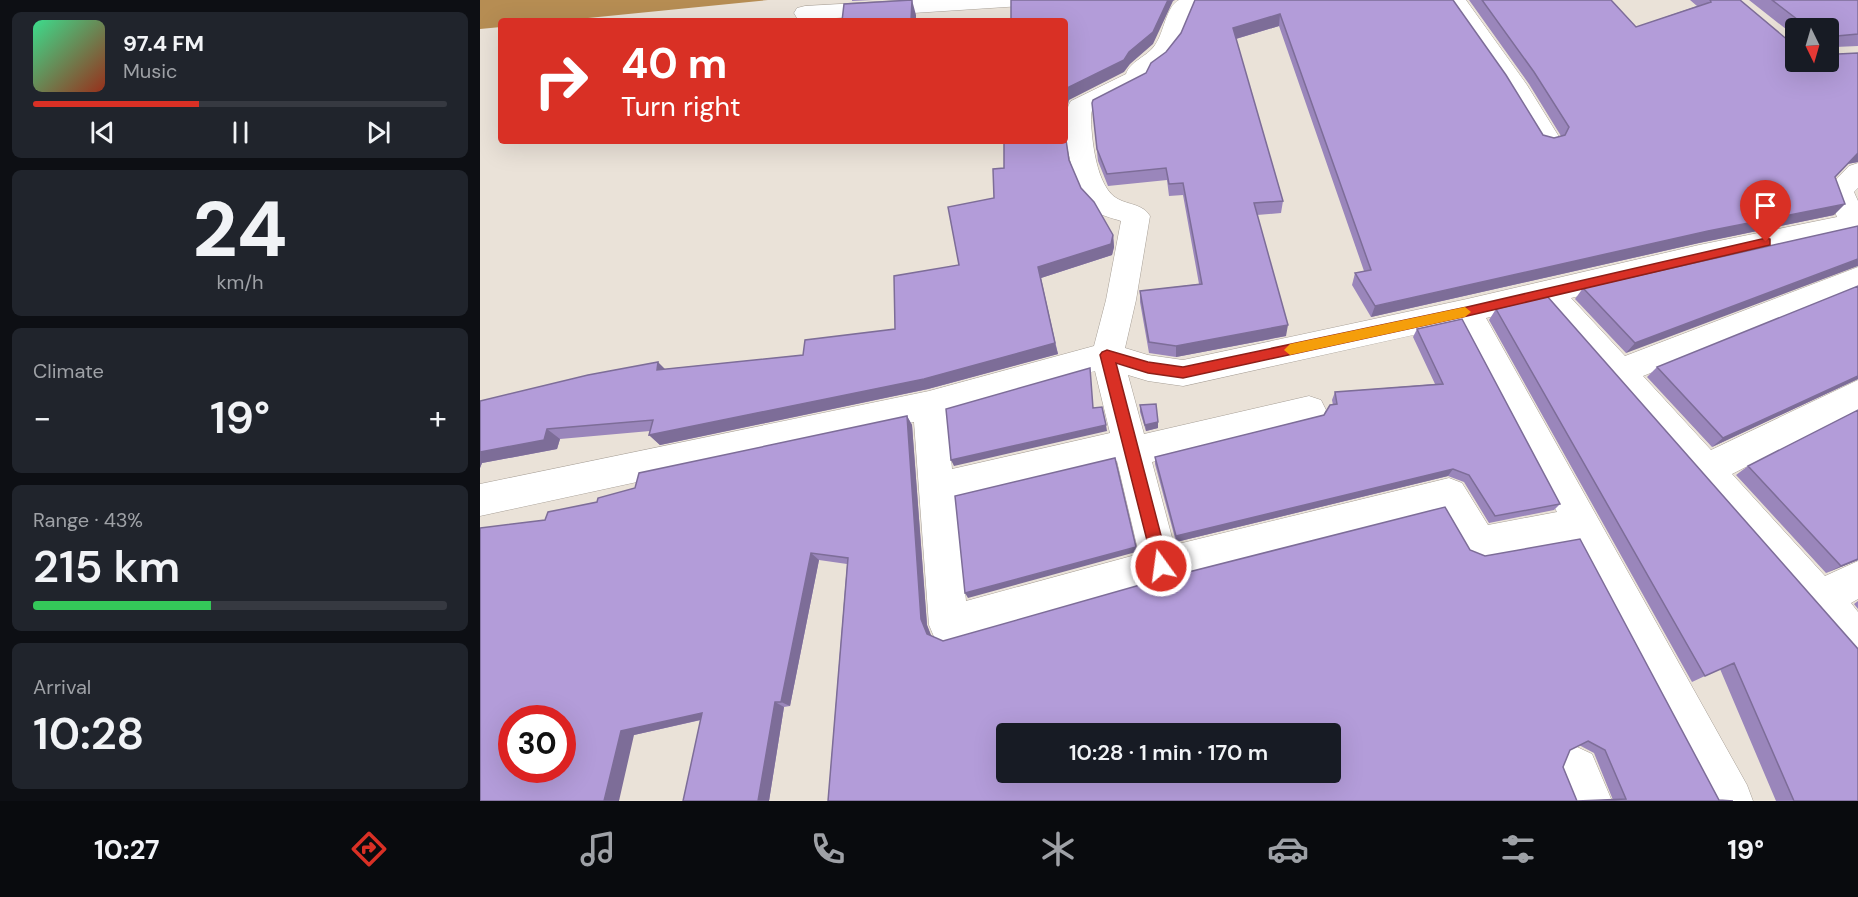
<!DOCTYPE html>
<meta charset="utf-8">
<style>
body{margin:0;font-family:"DM Sans",sans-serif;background:#20242c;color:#f1f3f6;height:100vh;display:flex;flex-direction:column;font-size:22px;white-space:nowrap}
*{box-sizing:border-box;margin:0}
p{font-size:20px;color:#9ea1a6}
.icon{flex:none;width:33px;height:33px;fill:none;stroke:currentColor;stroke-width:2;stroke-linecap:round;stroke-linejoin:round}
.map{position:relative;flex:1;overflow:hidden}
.panel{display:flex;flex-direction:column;gap:12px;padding:12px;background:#0d0f14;width:480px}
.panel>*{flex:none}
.hud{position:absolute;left:18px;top:18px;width:570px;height:126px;border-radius:6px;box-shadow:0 6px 24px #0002;background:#d93025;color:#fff;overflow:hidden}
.needle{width:39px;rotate:175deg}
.tools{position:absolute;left:1305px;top:18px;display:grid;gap:12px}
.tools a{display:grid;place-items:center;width:54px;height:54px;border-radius:6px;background:#171b24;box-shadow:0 6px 24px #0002;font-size:30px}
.speed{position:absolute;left:18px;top:705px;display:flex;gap:12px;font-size:30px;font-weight:700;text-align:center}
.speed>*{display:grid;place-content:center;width:78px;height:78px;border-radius:50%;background:#171b24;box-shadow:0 6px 24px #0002;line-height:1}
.speed .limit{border:9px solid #d22;background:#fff;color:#111}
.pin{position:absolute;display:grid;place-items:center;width:51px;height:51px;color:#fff;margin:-62px -26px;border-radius:50% 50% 50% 0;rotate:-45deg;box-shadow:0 0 6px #0007}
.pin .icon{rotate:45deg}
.me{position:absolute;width:66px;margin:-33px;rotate:346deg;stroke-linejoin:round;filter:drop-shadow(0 0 4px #0008)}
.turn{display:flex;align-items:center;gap:21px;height:126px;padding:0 24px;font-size:27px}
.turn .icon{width:78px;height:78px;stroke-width:2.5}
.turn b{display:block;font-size:42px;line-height:51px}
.big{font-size:45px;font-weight:600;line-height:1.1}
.panel .card{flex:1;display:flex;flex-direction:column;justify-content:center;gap:9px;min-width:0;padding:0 21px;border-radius:9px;background:#20242c}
.panel .dial{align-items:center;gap:0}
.dial b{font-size:78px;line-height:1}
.song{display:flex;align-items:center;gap:18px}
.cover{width:72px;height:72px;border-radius:9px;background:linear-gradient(135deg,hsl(150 70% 55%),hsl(10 70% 35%))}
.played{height:6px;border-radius:3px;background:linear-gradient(90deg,#d93025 40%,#363941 40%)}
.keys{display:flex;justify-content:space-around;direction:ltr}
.heat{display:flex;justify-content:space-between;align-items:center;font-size:33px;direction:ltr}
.charge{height:9px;border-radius:4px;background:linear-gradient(90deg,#34c759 43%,#363941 0)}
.trip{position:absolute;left:516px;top:723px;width:345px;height:60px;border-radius:6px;background:#171b24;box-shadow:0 6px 24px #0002;font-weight:600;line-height:60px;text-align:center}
.dock{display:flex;height:96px;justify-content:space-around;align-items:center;background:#090b0e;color:#9ea1a6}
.dock .icon{width:42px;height:42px}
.dock .selected{color:#d93025}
.dock b{font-size:27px;color:#f1f3f6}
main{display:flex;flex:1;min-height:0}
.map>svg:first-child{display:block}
</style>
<main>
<section class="panel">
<div class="card">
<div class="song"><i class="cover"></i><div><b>97.4 FM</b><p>Music</p></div></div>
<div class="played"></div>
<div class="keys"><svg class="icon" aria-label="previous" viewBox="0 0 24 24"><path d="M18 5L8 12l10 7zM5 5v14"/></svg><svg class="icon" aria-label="pause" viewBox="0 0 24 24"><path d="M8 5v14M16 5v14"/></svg><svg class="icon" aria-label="next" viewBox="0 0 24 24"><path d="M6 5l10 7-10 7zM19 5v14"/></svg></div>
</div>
<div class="card dial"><b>24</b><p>km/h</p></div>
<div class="card"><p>Climate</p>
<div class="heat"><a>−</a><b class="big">19°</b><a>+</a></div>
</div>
<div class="card"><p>Range · 43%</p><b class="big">215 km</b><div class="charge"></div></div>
<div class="card"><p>Arrival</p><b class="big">10:28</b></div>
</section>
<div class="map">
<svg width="1378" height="801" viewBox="0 0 1378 801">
<rect width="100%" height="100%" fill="#eae2d8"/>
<!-- water -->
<path fill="#b68d53" d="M 0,0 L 288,0 L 78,21 L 21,21 L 21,27 L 0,29 Z"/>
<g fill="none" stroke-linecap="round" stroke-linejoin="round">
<defs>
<path id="minor" d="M 432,0 L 552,0 L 549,5 L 541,6 L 325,20 L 317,18 L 314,13 L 317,8 L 325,6 Z
M 699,0 L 731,0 L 728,5 L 713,10 L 699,44 L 684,63 L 669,74 L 665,83 L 612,110 L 611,115 C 611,137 616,188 638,199 C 649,205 663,204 670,216 L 656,300 L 645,348 L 668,355 L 703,360 L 987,299 L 1219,245 L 1357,217 L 1346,190 L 1369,166 L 1378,163 L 1378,188 L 1374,192 L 1378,201 L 1378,232 L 1219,267 L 1091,298 L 1145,356 L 1378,267 L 1378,290 L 1163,376 L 1231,450 L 1378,380 L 1378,410 L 1252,474 L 1345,576 L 1378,561 L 1378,599 L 1371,603 L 1378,612 L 1378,661 L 1364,655 L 1061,305 L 1006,318 L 1267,785 L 1273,801 L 1227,801 L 1093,544 L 999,561 L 986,556 L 960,512 L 681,584 L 469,645 L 455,639 L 449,625 L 434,422 L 0,516 L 0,484 L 449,391 L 614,346 L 626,300 L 641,221 C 632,218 618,215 611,208 C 594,188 576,123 591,101 L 646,74 C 650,61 667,57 675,45 C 684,33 686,6 699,0 ZM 979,325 L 1077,512 L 1008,525 L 982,483 L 969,478 L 694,545 L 672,462 L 829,424 L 841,420 L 846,410 L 841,400 L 829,396 L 664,434 L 648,375 L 668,381 L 703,386 ZM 615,371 L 630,433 L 472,469 L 467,414 ZM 637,461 L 659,554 L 486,601 L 476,500 Z
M 964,0 L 986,0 L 1047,85 L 1081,140 L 1077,146 L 1068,148 L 1059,146 L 1023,86 Z
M 1097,747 L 1112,754 L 1132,801 L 1088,801 L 1075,769 L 1082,754 Z"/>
</defs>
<!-- minor casing -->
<use href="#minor" stroke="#a79f96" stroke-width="1"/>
<!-- minor -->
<use href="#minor" fill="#fff" fill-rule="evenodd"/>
</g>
<!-- wall -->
<path fill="#9a86bb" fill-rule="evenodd" d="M 372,0 L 393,0 L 372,1 Z
M 715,0 L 973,0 L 1063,135 L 1074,138 L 1081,136 L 1049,84 L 989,0 L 1131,0 L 1156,27 L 1217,6 L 1210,0 L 1260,0 L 1316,62 L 1348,49 L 1355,48 L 1352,52 L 1358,54 L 1378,53 L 1378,162 L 1367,164 L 1355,177 L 1354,215 L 1219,243 L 891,317 L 872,285 L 875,273 L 884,271 L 799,26 L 756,39 L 803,201 L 801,213 L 777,215 L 806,336 L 696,357 L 669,353 L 660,302 L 660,291 L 719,284 L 703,195 L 689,196 L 687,180 L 628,186 L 618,161 L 612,103 L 666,73 L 686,52 L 701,33 Z
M 1269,0 L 1378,0 L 1378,46 L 1355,47 L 1348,28 L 1316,28 L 1316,37 Z
M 589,160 L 601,188 L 633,235 L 634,247 L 632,255 L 561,278 L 578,354 L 448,389 L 180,445 L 169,435 L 170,431 L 80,439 L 77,449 L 2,463 L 0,468 L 0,401 L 185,369 L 323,355 L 415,329 L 479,265 L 514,198 Z
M 1378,226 L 1146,353 L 1095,299 L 1103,288 Z
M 1016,309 L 1378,801 L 1296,801 L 1240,669 L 1212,682 L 1009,320 Z
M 937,329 L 1080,504 L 1074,510 L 1009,523 L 984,482 L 968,476 L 696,542 L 675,464 L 675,457 L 844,415 L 853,405 L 852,400 L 855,392 L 955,384 L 933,337 Z
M 1177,367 L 1378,379 L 1232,447 L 1167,377 Z
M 660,405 L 678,422 L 678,428 L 666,431 L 660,412 Z
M 427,416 L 432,425 L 447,625 L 451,636 L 463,641 L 990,550 L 1239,800 L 1253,801 L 348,801 L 367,564 L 339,560 L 310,706 L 304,707 L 289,801 L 203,801 L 221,720 L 154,735 L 65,520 L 117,502 ZM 1099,745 L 1114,753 L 1133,800 L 1097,801 L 1083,767 L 1090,750 Z
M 1268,466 L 1378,560 L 1346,573 L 1256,475 Z
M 1378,601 L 1378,609 L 1374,604 Z"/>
<!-- shaded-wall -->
<path fill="#7d6d98" d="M 432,0 L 436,15 L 436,21 L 431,21 Z
M 688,0 L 695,0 L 693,1 L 673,44 L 650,64 L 644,72 L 589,100 L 585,117 L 585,98 L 587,88 L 649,52 Z
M 800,14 L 799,26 L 752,40 L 753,28 Z
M 1378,153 L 1378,162 L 1367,164 Z
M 1365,204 L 1354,215 L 1219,243 L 891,317 L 895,306 L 1228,231 Z
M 633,235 L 634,247 L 632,255 L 561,278 L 558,267 Z
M 1378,259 L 1378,266 L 1146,353 L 1155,343 Z
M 808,325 L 806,336 L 696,357 L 696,346 Z
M 575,343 L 578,354 L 448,389 L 180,445 L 169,435 Z
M 178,362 L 188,372 L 177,370 Z
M 1378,376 L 1378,379 L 1232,447 L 1243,438 Z
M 427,416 L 432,425 L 447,625 L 453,640 L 447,634 L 441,619 Z
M 678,422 L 678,428 L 666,431 L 665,425 Z
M 626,425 L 627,431 L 474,466 L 471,460 Z
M 67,429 L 80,439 L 77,449 L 2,463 L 0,468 L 0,452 Z
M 973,469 L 968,476 L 696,542 L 696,536 Z
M 656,547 L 656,552 L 488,598 L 485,593 Z
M 331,553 L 339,560 L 310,706 L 301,702 Z
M 1378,559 L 1378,560 L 1346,573 L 1361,566 Z
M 295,702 L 304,707 L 289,801 L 278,801 Z
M 222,713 L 233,717 L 154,735 L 139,801 L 124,801 L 141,731 Z"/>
<!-- building -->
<path fill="#b39cd9" stroke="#7d6d98" stroke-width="1.5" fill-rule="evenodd" d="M 432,0 L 431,21 L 362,21 L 364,4 Z
M 531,0 L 688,0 L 673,32 L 649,52 L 644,60 L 587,88 L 585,98 L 585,21 L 531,21 Z
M 715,0 L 973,0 L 1026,75 L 1063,135 L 1074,138 L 1085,135 L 1089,127 L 1054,72 L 1002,0 L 1131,0 L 1156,27 L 1231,2 L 1230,0 L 1260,0 L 1316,47 L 1316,62 L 1348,62 L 1348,51 L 1358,54 L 1378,53 L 1378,153 L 1355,177 L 1365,204 L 1228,231 L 895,306 L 875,273 L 891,270 L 800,14 L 753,28 L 803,201 L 774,203 L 808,325 L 696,346 L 669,342 L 660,291 L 722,284 L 703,183 L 689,184 L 686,168 L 627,174 L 617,149 L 612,103 L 613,100 L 666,73 L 671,63 L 686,52 L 701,33 Z
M 1292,0 L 1378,0 L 1378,34 L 1357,36 L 1355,48 L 1348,49 L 1348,28 L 1326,28 L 1326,26 Z
M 585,133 L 589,160 L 601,188 L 614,202 L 633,235 L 631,244 L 558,267 L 575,343 L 444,379 L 169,435 L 173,420 L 67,429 L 64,440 L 0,452 L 0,401 L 108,375 L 178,362 L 177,370 L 323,355 L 325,340 L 415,329 L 414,276 L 479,265 L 468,207 L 514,198 L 513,169 L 524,168 L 524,141 L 585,141 Z
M 1378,226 L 1378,259 L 1155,343 L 1103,288 Z
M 1378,286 L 1378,376 L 1243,438 L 1177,367 Z
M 1067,296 L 1378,649 L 1378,801 L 1314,801 L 1254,663 L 1225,676 L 1016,309 Z
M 982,319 L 1080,504 L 1015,516 L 989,475 L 973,469 L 696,536 L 675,457 L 844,415 L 850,405 L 857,404 L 855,392 L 963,384 L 937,329 Z
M 610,368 L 613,408 L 622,407 L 626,425 L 471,460 L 466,409 Z
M 676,404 L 678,422 L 665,425 L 660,405 Z
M 1378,410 L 1378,559 L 1361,566 L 1268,466 Z
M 427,416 L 441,619 L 447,634 L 463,641 L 681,579 L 965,507 L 990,550 L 1005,556 L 1100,539 L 1239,800 L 1253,801 L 348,801 L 368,558 L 331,553 L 301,702 L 295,702 L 278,801 L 281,801 L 203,801 L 222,713 L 141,731 L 124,801 L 0,801 L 0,528 L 65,520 L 68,512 L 117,502 L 118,498 L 155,488 L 159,473 ZM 32,718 L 82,718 L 82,770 L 32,770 ZM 526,734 L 850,734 L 850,772 L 526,772 ZM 1108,741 L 1125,750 L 1146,799 L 1097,801 L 1083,767 L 1090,750 Z
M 635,458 L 656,547 L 485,593 L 475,496 Z"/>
<!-- route -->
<path fill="#d93025" stroke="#8d1f18" stroke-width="1.5" d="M 1286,238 L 1290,239 L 1290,245 L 987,316 L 703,378 L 668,373 L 636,363 L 689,566 L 687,572 L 681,574 L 675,572 L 620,355 L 622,352 L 627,350 L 668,362 L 703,367 L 987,307 Z"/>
<!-- slow -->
<path fill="#f59e0b" d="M 985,307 L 991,312 L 985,317 L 810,355 L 804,350 L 810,344 Z"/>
</svg>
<div class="tools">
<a><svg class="needle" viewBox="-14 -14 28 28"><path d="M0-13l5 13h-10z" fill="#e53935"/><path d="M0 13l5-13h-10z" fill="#9ea1a6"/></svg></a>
</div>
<div class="speed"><div class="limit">30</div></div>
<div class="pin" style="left:1286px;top:242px;background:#d93025"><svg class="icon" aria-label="arrive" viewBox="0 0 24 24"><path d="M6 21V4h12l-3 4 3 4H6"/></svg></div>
<svg class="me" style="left:681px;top:566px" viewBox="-20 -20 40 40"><circle r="17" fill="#d93025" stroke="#fff" stroke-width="3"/><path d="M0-11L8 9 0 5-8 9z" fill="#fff"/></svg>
<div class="trip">10:28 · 1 min · 170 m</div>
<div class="hud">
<div class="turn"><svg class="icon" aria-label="right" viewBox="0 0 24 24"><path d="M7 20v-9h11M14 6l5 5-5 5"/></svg><div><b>40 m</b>Turn right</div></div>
</div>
</div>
</main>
<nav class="dock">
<b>10:27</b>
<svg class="icon selected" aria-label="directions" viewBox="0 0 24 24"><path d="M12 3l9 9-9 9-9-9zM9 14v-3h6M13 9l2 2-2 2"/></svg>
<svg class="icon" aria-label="music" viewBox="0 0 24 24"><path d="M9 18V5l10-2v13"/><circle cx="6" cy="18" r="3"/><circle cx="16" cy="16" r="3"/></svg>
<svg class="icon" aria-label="phone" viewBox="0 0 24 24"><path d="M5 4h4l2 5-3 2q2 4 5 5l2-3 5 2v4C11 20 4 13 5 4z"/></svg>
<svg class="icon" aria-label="climate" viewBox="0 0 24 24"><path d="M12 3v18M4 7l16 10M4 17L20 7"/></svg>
<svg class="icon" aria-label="car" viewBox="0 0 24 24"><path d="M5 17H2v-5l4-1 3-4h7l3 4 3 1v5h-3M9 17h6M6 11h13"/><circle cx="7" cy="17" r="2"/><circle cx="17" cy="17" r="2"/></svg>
<svg class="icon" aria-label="filters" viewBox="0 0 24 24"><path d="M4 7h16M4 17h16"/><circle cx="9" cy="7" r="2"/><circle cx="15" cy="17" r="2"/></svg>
<b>19°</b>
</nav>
